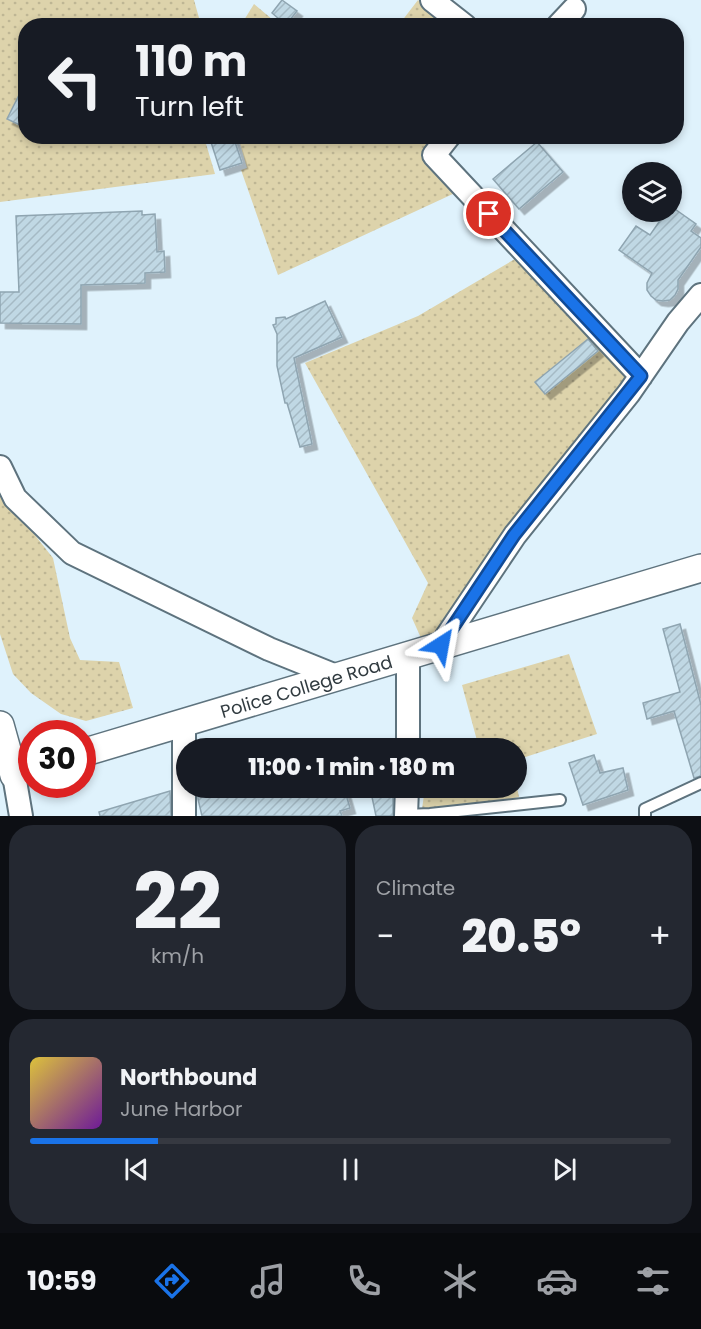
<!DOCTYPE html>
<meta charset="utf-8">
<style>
body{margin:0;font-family:Poppins,sans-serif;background:#242831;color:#f1f3f6;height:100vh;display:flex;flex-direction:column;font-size:22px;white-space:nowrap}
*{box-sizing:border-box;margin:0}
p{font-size:20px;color:#9ea1a6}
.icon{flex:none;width:33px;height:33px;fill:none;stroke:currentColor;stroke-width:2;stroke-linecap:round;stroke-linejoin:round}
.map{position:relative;height:816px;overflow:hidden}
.drawer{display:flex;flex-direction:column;gap:9px;padding:9px;background:#0d0f14;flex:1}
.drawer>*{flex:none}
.guide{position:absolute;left:18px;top:18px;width:666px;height:126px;border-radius:24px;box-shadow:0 3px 9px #0003;background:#171b24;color:#f1f3f6;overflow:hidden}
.tools{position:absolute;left:622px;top:162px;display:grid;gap:12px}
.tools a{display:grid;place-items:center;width:60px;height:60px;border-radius:50%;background:#171b24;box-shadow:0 3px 9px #0003;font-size:30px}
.speed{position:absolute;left:18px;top:720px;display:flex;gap:12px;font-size:30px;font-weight:700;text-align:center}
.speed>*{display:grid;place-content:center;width:78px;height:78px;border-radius:50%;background:#171b24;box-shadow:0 3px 9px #0003;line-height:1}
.speed .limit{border:9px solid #d22;background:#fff;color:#111}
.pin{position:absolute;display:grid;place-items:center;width:51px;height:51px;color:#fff;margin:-26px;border:3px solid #fff;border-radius:50%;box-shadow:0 2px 6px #0007}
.me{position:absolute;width:66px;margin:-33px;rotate:34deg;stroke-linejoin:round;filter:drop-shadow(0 0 4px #0008)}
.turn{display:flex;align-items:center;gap:21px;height:126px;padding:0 18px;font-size:27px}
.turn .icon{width:78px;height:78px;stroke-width:2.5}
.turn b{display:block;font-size:42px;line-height:51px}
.big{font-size:45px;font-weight:800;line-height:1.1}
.drawer .widget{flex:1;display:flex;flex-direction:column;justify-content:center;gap:9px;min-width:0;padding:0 21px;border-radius:24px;background:#242831}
.drawer .dial{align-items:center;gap:0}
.dial b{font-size:78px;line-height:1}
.song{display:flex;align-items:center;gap:18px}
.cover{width:72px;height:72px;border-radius:9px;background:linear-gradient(135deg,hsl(50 70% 55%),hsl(280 70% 35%))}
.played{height:6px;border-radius:3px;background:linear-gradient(90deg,#1a73e8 20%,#363941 20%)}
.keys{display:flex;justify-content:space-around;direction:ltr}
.heat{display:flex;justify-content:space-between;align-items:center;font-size:33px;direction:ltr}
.drawer .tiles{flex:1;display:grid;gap:9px;grid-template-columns:1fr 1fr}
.widget:last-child{grid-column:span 2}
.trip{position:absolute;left:176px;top:738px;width:351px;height:60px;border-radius:30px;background:#171b24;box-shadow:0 3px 9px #0003;font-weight:800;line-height:60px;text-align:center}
.tab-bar{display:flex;height:96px;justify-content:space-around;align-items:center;background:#090b0e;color:#9ea1a6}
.tab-bar .icon{width:42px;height:42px}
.tab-bar .selected{color:#1a73e8}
.tab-bar b{font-size:27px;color:#f1f3f6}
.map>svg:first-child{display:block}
</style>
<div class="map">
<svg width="701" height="816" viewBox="0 0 701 816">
<defs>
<pattern id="grass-dots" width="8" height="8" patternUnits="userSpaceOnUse" patternTransform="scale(1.5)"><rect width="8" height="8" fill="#ddd3ab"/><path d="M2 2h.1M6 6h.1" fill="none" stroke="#beb694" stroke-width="1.8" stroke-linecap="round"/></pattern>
<pattern id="building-hatch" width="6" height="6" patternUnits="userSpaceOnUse" patternTransform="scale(1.5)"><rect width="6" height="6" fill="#c0d8e4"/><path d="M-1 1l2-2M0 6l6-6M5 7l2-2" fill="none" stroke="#a5bac5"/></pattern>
<filter id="shadow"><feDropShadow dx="5.5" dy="5.5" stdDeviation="0" flood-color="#0004"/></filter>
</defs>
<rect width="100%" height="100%" fill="#dff2fc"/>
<!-- grass -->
<path fill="url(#grass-dots)" d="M 0,0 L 194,0 L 201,25 L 26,26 L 26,136 L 204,137 L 215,174 L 0,202 Z
M 418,0 L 449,25 L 398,26 Z
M 254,4 L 279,25 L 241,25 Z
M 238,137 L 436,137 L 421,155 L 455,193 L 278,275 L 241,170 L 247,168 Z
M 520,256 L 633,378 L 436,633 L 421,638 L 412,618 L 428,583 L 305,363 L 418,316 Z
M 0,491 L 53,558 L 70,638 L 80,660 L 119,662 L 133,708 L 86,721 L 61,714 L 31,693 L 13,674 L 0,634 Z
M 569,654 L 597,734 L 516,760 L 516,748 L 479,748 L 462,685 Z
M 516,783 L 519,797 L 453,813 L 421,816 L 425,788 L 516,788 Z"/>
<!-- building -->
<path fill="url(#building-hatch)" stroke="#8fa5b1" stroke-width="1.5" filter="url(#shadow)" d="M 282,0 L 297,11 L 286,25 L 272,13 Z
M 26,81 L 26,128 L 7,119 Z
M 209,136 L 233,136 L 242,163 L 220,170 Z
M 537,142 L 563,172 L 519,209 L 493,179 Z
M 672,207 L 696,224 L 691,231 L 701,238 L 701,247 L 678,280 L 678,289 L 675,295 L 670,300 L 663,301 L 656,300 L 651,296 L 647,290 L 647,283 L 652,273 L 619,250 L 636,226 L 650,235 L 666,212 L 672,212 Z
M 142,211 L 142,215 L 155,214 L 157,252 L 164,251 L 165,272 L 145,273 L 145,283 L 81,285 L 81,324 L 0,323 L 0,292 L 19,292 L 16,216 Z
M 325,301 L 342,337 L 294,358 L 312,444 L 300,447 L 287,403 L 285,403 L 277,366 L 277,334 L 273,325 L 276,324 L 276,318 L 285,317 L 286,319 Z
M 588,339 L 598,351 L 545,394 L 535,382 Z
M 680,624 L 701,705 L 701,776 L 694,778 L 674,711 L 647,719 L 643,703 L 680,692 L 663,629 Z
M 594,755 L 600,773 L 623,768 L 628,790 L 583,805 L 569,763 Z
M 201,788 L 344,788 L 350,808 L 340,811 L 342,816 L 202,816 L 198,799 L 198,793 Z
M 170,791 L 171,816 L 100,816 L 99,812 Z
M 393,793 L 393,816 L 376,816 L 372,797 Z"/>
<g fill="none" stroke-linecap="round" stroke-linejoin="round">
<defs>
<path id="service" d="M 406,815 L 430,814 L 560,800
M 645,816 L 645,809 L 701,783"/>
<path id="minor" d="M 432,0 L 465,26
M 558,26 L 574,9
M 449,136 L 434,155 L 641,376
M 0,467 L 15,498 L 72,553 L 269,649 L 336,676
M 441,645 L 515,535 L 629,393 L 678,322 L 701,295
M 184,722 L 184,816
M 408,748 L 408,655
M 14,775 L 21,816
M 406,816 L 407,788"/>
<g id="tertiary">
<path d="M 0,725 L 14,775"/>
<path id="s1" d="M 82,753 L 701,568"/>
</g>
</defs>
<!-- service casing -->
<use href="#service" stroke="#5e737e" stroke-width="14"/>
<!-- minor casing -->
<use href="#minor" stroke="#5e737e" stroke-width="26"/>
<!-- tertiary casing -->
<use href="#tertiary" stroke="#5e737e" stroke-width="30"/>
<!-- service -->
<use href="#service" stroke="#fff" stroke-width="10"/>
<!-- minor -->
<use href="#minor" stroke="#fff" stroke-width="22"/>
<!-- tertiary -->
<use href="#tertiary" stroke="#fff" stroke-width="27"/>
</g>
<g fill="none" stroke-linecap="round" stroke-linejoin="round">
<defs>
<path id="route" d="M 441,645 L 514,535 L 641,376 L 489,214"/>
</defs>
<!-- route casing -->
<use href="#route" stroke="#114b97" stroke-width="15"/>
<!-- route -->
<use href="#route" stroke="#1a73e8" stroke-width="10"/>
</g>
<g text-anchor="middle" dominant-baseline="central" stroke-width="4.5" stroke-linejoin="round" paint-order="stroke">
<!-- street labels -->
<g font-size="18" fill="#313b40" stroke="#fcfcfc">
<text stroke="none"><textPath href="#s1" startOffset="234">Police College Road</textPath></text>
</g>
</g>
</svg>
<div class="tools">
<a><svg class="icon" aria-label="layers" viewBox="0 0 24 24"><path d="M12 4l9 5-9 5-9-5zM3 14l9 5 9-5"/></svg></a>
</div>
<div class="speed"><div class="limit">30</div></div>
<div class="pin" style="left:489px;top:214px;background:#d93025"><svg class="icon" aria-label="arrive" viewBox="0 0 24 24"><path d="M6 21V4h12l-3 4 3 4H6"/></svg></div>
<svg class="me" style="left:441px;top:645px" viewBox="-20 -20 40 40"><path d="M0-17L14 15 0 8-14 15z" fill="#1a73e8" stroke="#fff" stroke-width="4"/></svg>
<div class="trip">11:00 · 1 min · 180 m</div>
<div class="guide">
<div class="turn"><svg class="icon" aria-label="left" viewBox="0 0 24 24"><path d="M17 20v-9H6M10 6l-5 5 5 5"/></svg><div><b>110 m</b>Turn left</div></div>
</div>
</div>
<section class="drawer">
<div class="tiles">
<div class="widget dial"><b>22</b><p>km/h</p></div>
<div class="widget"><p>Climate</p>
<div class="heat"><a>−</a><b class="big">20.5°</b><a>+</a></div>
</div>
<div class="widget">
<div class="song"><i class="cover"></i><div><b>Northbound</b><p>June Harbor</p></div></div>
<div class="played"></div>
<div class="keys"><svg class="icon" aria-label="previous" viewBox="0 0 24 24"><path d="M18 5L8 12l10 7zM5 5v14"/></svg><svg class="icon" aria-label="pause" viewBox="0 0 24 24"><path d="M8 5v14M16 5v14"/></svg><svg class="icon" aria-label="next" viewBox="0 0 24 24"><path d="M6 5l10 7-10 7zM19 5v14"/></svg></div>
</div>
</div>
</section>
<nav class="tab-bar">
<b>10:59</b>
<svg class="icon selected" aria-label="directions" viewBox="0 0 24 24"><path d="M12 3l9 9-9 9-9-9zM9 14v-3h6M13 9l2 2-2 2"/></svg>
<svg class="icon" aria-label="music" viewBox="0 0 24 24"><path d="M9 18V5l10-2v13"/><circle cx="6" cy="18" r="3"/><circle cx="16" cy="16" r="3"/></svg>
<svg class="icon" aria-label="phone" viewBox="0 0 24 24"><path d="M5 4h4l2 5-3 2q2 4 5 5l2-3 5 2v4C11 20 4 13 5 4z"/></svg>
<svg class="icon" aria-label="climate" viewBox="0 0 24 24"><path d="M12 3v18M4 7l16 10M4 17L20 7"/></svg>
<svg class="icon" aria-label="car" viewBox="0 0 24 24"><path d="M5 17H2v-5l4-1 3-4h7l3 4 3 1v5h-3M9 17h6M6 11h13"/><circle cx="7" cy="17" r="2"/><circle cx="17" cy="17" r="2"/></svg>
<svg class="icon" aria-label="filters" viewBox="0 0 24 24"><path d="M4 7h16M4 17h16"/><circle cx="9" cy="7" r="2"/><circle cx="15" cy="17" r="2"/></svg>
</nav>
